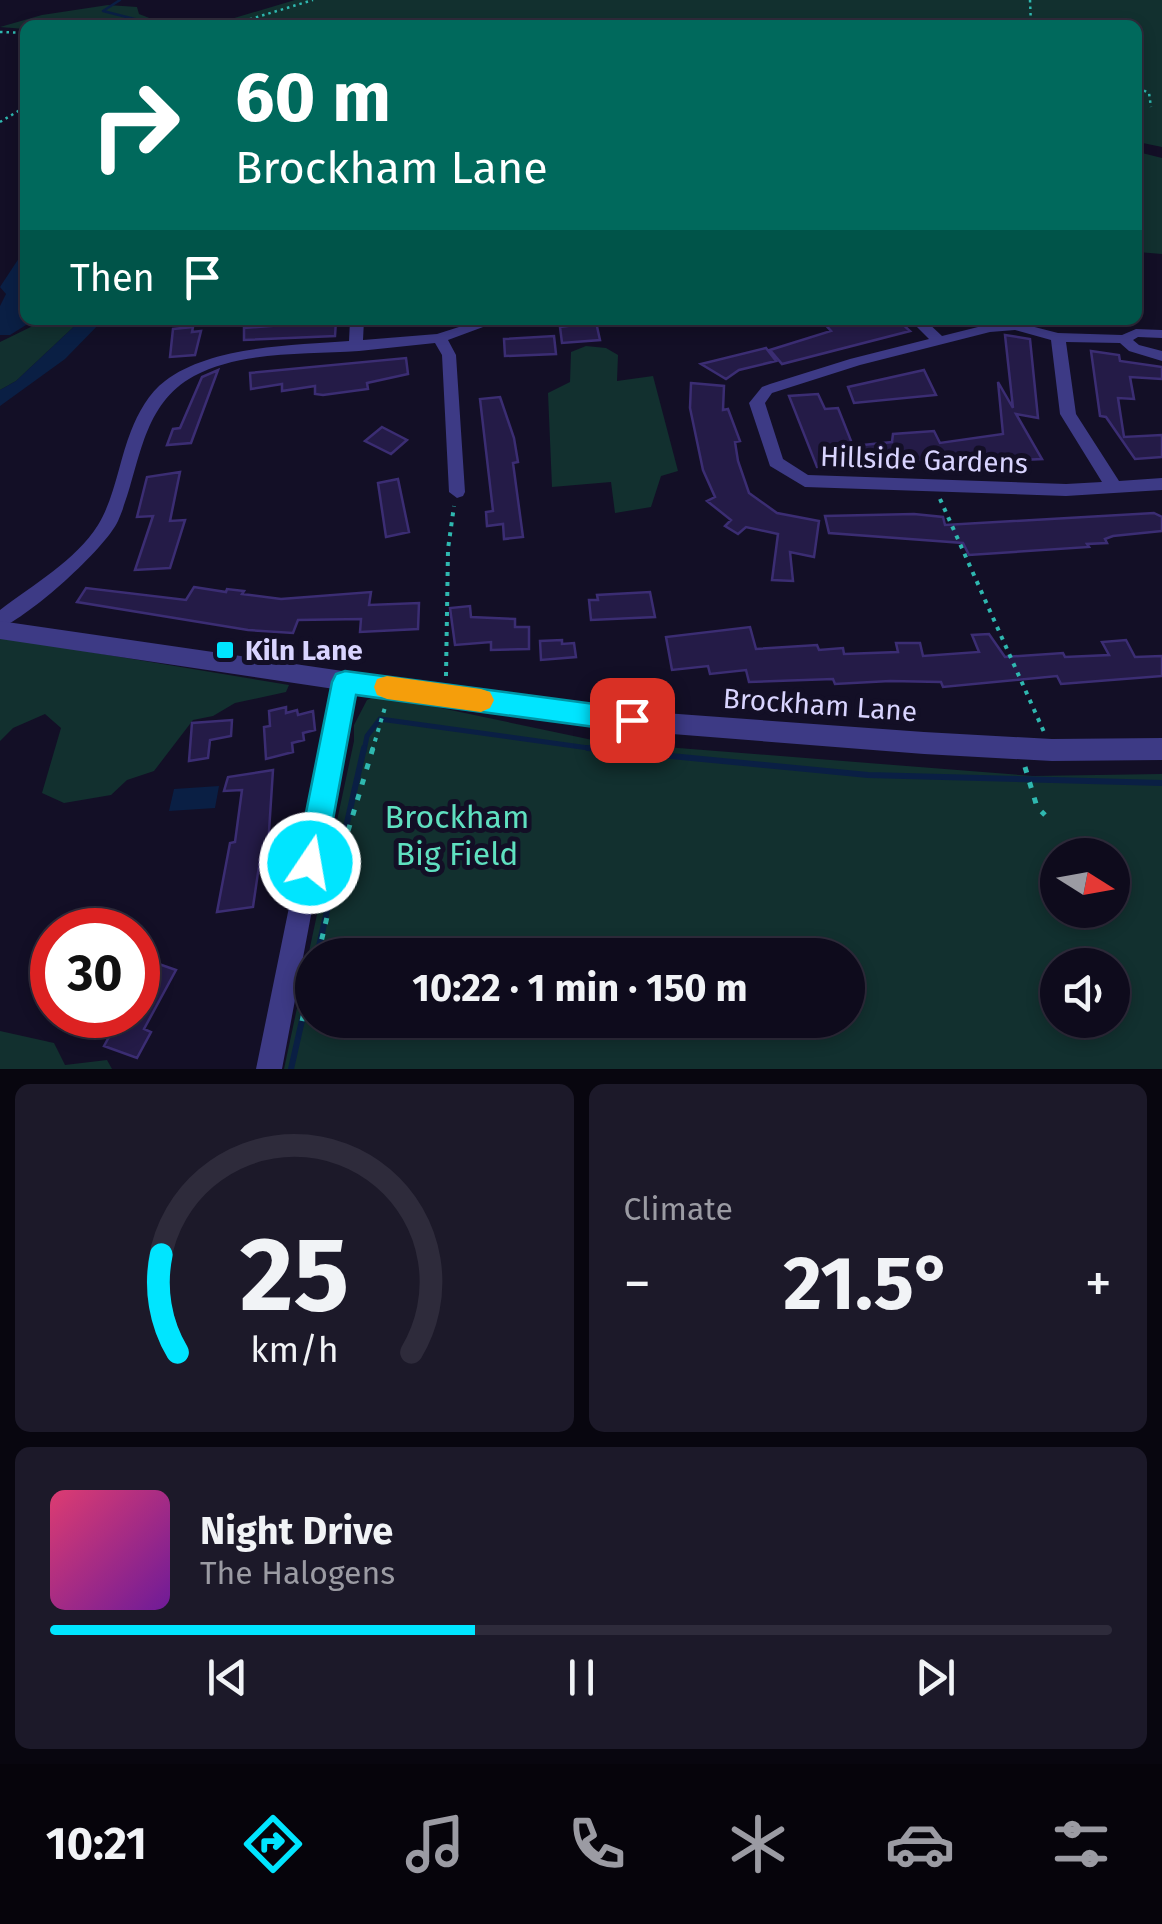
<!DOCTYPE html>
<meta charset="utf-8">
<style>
body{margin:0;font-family:"Fira Sans",sans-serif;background:#1c1929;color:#f1f3f6;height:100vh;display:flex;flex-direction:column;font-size:38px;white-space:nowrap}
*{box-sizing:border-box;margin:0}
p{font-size:32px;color:#9b9ba3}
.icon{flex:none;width:55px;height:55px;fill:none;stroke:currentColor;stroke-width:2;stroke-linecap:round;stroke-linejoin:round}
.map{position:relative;height:1069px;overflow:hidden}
.panel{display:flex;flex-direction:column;gap:15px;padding:15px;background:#08060f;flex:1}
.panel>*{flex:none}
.guide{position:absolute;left:20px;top:20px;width:1122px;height:305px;border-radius:15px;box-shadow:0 5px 15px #0003,0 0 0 2px #2e2b3b;background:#00695c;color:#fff;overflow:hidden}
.needle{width:65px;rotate:101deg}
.tools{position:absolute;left:1040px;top:838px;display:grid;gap:20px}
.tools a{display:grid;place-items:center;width:90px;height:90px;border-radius:50%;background:#0e0b1c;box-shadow:0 5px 15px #0003,0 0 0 2px #2e2b3b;font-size:50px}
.speed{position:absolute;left:30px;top:908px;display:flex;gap:20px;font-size:50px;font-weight:700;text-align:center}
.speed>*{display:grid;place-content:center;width:130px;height:130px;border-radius:50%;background:#0e0b1c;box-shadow:0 5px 15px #0003,0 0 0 2px #2e2b3b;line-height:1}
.speed .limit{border:15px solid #d22;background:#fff;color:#111}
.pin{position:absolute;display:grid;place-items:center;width:85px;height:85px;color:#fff;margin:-42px;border-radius:20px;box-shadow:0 5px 15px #0006}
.me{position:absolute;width:110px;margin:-55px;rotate:12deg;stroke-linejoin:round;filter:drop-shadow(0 0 8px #0008)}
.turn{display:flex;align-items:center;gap:35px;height:210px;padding:0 50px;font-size:45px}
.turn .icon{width:130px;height:130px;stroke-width:2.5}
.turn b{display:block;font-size:70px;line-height:85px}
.then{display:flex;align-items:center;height:95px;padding:0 50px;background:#0003;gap:20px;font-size:38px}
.big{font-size:75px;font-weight:700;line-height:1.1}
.panel .widget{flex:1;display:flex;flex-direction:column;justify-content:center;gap:15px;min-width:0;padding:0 35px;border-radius:15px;background:#1c1929}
.panel .dial{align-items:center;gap:0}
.dial svg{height:260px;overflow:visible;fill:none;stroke:#2e2b3b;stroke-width:7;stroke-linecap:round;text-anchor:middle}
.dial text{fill:#f1f3f6;stroke:none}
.song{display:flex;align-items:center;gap:30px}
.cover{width:120px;height:120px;border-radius:15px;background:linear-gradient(135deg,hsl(340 70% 55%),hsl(280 70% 35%))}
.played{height:10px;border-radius:5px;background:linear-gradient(90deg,#00e5ff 40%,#2e2b3b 40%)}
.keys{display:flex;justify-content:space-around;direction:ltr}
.heat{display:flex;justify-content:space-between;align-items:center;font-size:55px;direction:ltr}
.panel .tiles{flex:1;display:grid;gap:15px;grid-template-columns:1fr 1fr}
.widget:last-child{grid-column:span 2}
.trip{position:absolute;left:295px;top:938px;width:570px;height:100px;border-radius:50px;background:#0e0b1c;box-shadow:0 5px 15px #0003,0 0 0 2px #2e2b3b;font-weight:700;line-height:100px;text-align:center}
.menu{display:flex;height:160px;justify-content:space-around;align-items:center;background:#06040b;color:#9b9ba3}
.menu .icon{width:70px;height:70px}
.menu .on{color:#00e5ff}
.menu b{font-size:45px;color:#f1f3f6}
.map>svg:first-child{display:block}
</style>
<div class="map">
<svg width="1162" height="1069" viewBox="0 0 1162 1069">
<rect width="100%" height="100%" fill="#130f26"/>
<!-- green -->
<path fill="#12302f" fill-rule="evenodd" d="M 295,0 L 1162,0 L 1162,147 L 1138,142 L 1138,25 L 211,25 Z
M 108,5 L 137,7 L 139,14 L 167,25 L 122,25 L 80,19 L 55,25 L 25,25 L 25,29 L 0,27 L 42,15 Z
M 1138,152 L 1162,158 L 1162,254 L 1138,252 Z
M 45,320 L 81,320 L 16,381 L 0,390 L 0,342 Z
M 586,346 L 606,348 L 618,355 L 617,381 L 653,376 L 678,471 L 661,476 L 651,507 L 615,513 L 611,482 L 552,487 L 548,393 L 570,382 L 571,352 Z
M 0,637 L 289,685 L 286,692 L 235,703 L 213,716 L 193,720 L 154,771 L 127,780 L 111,795 L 64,803 L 42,793 L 61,728 L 45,714 L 13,728 L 0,741 Z
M 379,695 L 602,742 L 1033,776 L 1162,774 L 1162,1069 L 284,1069 L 354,741 L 354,725 L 367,700 ZM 1058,855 L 1112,855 L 1112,910 L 1058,910 ZM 312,955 L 848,955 L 848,1020 L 312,1020 ZM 1058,965 L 1112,965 L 1112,1020 L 1058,1020 Z
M 0,1031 L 54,1043 L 65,1065 L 107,1060 L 112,1069 L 0,1069 Z"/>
<!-- water -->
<path fill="#0a1f44" d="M 25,249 L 25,320 L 34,320 L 10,335 L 0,335 L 0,306 L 6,294 L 0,287 Z
M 81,320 L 103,320 L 65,359 L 0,406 L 0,390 L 16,381 Z
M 219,786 L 215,808 L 169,811 L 174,789 Z"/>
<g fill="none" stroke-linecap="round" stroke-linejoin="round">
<!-- stream-far2 -->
<path stroke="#0a1f44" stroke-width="2.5" d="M 120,0 L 103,11 L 158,25"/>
<!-- stream-far1 -->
<path stroke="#0a1f44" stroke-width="5" d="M 364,751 L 367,736 L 380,719 L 610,751"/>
<!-- stream -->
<path stroke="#0a1f44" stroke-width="6" d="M 588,748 L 868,775 L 1162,783
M 317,955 L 364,748
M 291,1069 L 312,976"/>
</g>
<!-- building -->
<path fill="#241b47" stroke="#3b2d73" stroke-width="2.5" d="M 821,320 L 898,320 L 910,331 L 782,364 L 770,350 L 831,331 Z
M 336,321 L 335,336 L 244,340 L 244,328 Z
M 596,322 L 600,340 L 562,343 L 560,327 Z
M 193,327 L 192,332 L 201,331 L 195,355 L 170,357 L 173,329 Z
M 1005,335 L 1030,339 L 1038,418 L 1016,414 L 1042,459 L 1021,460 L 1007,455 L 948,459 L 925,464 L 923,460 L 894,460 L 817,467 L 789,396 L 818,394 L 825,409 L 838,408 L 853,446 L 892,442 L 893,434 L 934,431 L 940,443 L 1003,434 L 998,382 L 1013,408 Z
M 554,336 L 556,354 L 505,356 L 504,339 Z
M 766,348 L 776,361 L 739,370 L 726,379 L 701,364 Z
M 1091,351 L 1119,355 L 1120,361 L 1162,367 L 1162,379 L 1130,377 L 1134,399 L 1118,398 L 1124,437 L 1162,435 L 1162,457 L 1135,459 L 1106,417 L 1100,416 Z
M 406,358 L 408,374 L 367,383 L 368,389 L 323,395 L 315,394 L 315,386 L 282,391 L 282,384 L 251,389 L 250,373 Z
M 218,370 L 191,443 L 167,445 L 173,429 L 180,428 L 202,377 Z
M 924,370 L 936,395 L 854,403 L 848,387 Z
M 691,383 L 724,386 L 723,410 L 728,409 L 740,441 L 735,442 L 738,461 L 749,493 L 777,513 L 819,521 L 814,557 L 790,552 L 793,581 L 772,580 L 778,534 L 746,527 L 738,534 L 725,526 L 731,520 L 707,501 L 715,497 L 703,470 L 690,408 Z
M 500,397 L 514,438 L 518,462 L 513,463 L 523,537 L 504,539 L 503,524 L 487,526 L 486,512 L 493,511 L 480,399 Z
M 382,427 L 407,440 L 391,454 L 365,441 Z
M 180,472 L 170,521 L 185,520 L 170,568 L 135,570 L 153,516 L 137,517 L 147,477 Z
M 398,479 L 409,532 L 386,537 L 378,483 Z
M 1154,513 L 1162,517 L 1162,531 L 1113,536 L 1105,539 L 1107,543 L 1087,544 L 1089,547 L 969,555 L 963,543 L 829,533 L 825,516 L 914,514 L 943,517 L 945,525 Z
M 194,587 L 226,592 L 227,589 L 244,591 L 242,594 L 281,599 L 371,592 L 369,605 L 419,603 L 418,629 L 360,632 L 361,619 L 298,620 L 293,633 L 248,630 L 77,602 L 86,588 L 186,600 Z
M 650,592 L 655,617 L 591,620 L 589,600 L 598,600 L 597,595 Z
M 470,606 L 471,617 L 515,619 L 515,627 L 529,627 L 529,649 L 491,650 L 491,642 L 455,645 L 450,608 Z
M 750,627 L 756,649 L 817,645 L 819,650 L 843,648 L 844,654 L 898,652 L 896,643 L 920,643 L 923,656 L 979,652 L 972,635 L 989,634 L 1005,657 L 1063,653 L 1065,657 L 1109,655 L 1102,642 L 1126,640 L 1135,657 L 1162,656 L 1162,676 L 1061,684 L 1057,676 L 943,687 L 941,682 L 890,681 L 835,684 L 833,679 L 749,682 L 746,670 L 710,674 L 708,666 L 672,670 L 666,637 Z
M 562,640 L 562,644 L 574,643 L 576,657 L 541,660 L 540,641 Z
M 286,707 L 286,713 L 297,710 L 298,715 L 313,711 L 315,730 L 303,733 L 304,740 L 292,743 L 293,752 L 266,759 L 264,727 L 270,726 L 269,711 Z
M 232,720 L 231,736 L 210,740 L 208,758 L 189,761 L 192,723 Z
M 273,770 L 268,847 L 264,848 L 260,859 L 253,907 L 217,912 L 230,843 L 235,842 L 242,790 L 224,791 L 228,777 Z
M 153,962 L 176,970 L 144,1029 L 151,1032 L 137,1058 L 104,1046 L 115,1026 L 89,1017 L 138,1015 L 138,989 Z"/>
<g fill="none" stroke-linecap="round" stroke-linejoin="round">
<!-- path-far2 -->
<path stroke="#2fb8b0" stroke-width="2.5" stroke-dasharray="2.5 4" stroke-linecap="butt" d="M 1030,0 L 1031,25
M 555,20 L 569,25
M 231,25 L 313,0
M 577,25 L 611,25
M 0,32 L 25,33
M 1138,88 L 1149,93 L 1151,107
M 0,122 L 25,107"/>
<!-- path-far1 -->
<path stroke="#2fb8b0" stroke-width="4" stroke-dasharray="4 6" stroke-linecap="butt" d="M 940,499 L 1044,732
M 446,676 L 448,549 L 454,506
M 372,751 L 386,704"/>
<!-- path -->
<path stroke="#2fb8b0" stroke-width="5" stroke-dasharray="6 10" stroke-linecap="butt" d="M 1025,767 L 1037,807 L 1045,815
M 318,955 L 345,841 L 373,748
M 302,1021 L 312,977"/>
<!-- minor -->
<path fill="#3d3a85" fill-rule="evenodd" d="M 350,320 L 364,320 L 363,340 L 437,334 L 481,320 L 502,320 L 448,340 L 456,355 L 465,492 L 463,496 L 457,498 L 449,492 L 442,355 L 435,343 C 410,346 384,348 359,351 C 307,355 243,350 194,376 C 139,406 141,469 118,521 C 105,549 29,617 0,628 L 0,610 C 33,585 76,560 98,525 C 115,497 119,461 131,431 C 138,413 149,393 165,381 C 210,346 294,345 349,341 Z
M 910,320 L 925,320 L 942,336 L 990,324 L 1015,322 L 1058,333 L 1122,335 L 1136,329 L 1162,330 L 1162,338 L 1138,337 L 1133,340 L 1139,345 L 1162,351 L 1162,361 L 1129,351 L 1120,343 L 1066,342 L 1076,414 L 1119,481 L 1162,478 L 1162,490 L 1066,496 L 805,487 L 770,466 L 749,403 L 762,387 L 770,384 L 850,359 L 929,339 ZM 1015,330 L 1051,340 L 1060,414 L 1102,482 L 1066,484 L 808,475 L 783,459 L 765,403 L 772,393 L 860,365 L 990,332 Z
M 345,673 L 352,676 L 355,682 L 282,1069 L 256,1069 L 335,682 L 338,676 Z"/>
<!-- tertiary -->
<path fill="#3d3a85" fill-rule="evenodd" d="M 0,621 L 596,708 L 924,732 L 1052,739 L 1162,738 L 1162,760 L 1052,761 L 924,754 L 596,728 L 0,639 Z"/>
</g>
<!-- route -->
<path fill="#00e5ff" stroke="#0095a6" stroke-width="2.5" d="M 345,671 L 632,709 L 642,712 L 646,720 L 642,729 L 632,732 L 356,695 L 325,863 L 321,873 L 310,878 L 300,873 L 296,863 L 332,682 L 336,674 Z"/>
<!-- slow -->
<path fill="#f59e0b" d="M 387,676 L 481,689 L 490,692 L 494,700 L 490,708 L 481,712 L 387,699 L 377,695 L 374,687 L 377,679 Z"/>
<!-- markers -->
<rect fill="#00e5ff" stroke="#130f26" stroke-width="4" x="215" y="640" width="20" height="20" rx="5"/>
<g text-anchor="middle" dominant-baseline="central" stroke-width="10" stroke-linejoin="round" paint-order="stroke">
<!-- street labels -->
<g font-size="28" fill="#d9d4ff" stroke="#130f26">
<text transform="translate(924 460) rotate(2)">Hillside Gardens</text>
<text transform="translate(820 705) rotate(4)">Brockham Lane</text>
</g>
<!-- poi labels -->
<g font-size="28" font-weight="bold" fill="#d9d4ff" stroke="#130f26" text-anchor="start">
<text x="245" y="650">Kiln Lane</text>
</g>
<!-- near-park labels -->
<g font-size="32" fill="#5fe0c0" stroke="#130f26">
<text x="457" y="817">Brockham<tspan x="457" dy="37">Big Field</tspan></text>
</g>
</g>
</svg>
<div class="tools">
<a><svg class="needle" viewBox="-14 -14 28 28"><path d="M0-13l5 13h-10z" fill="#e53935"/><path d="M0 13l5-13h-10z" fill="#9b9ba3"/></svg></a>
<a><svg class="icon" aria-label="sound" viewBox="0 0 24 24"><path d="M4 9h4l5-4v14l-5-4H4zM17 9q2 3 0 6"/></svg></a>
</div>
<div class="speed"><div class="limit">30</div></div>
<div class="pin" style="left:632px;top:720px;background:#d93025"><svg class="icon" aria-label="arrive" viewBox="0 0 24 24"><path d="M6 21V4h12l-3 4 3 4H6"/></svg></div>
<svg class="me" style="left:310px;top:863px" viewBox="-20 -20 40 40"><circle r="17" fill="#00e5ff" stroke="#fff" stroke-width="3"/><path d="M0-11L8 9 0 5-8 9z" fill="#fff"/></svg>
<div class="trip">10:22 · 1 min · 150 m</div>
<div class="guide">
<div class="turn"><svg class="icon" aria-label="right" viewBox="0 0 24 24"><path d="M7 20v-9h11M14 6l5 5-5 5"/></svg><div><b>60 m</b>Brockham Lane</div></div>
<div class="then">Then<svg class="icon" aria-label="arrive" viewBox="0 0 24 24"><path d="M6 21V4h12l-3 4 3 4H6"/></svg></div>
</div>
</div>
<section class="panel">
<div class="tiles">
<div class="widget dial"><svg viewBox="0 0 100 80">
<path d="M14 69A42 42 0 1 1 86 69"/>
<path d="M14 69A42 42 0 0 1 9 39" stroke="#00e5ff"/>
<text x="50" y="56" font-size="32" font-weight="700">25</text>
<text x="50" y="72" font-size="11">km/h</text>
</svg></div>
<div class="widget"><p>Climate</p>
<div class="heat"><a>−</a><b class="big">21.5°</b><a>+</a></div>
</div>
<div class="widget">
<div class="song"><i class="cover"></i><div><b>Night Drive</b><p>The Halogens</p></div></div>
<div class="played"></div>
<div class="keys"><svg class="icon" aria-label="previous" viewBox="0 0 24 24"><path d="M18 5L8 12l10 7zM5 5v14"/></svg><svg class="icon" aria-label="pause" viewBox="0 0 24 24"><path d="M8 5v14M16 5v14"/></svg><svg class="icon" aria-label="next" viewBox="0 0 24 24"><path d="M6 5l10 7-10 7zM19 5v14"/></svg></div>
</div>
</div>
</section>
<nav class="menu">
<b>10:21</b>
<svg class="icon on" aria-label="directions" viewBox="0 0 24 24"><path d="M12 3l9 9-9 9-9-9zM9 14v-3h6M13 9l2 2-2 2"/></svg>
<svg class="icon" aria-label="music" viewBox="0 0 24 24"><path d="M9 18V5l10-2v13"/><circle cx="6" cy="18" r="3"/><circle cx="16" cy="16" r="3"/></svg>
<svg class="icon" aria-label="phone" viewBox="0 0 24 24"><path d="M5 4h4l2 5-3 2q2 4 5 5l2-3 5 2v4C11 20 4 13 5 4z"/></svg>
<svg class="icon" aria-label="climate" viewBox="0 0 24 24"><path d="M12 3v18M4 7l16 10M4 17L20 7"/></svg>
<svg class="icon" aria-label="car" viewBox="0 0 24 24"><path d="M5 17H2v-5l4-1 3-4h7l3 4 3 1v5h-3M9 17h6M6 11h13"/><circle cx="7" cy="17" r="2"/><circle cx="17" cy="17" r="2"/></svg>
<svg class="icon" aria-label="filters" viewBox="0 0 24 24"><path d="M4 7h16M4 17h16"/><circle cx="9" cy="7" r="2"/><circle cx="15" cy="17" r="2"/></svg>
</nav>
